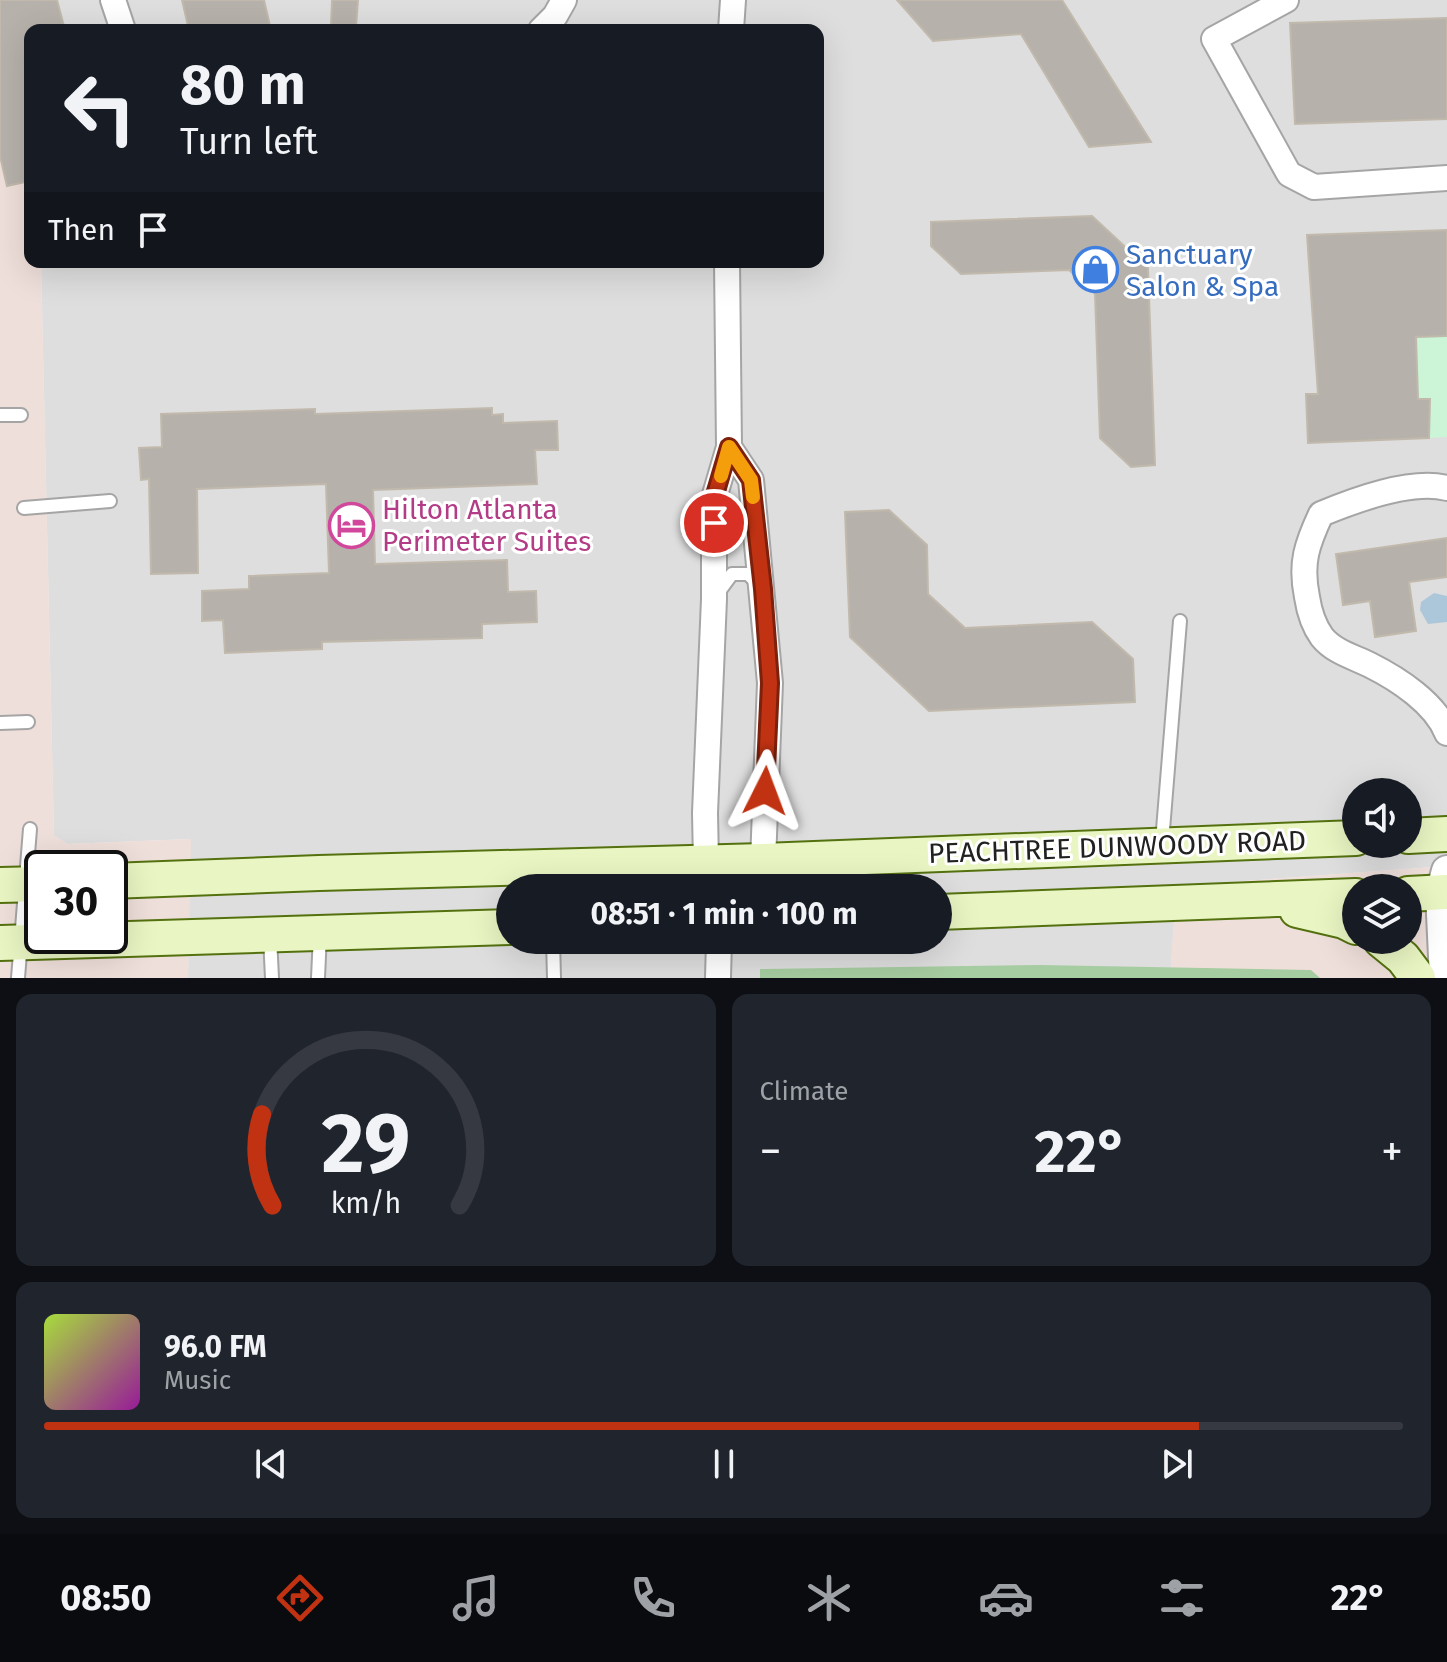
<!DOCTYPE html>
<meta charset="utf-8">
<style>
body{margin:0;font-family:"Fira Sans",sans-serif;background:#20242c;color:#f1f3f6;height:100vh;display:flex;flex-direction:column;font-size:30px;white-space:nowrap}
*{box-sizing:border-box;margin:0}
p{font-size:26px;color:#9ea1a6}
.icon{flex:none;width:44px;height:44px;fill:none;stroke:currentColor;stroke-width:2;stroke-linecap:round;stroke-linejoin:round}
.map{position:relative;height:978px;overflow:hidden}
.side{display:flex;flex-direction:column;gap:16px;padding:16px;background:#0d0f14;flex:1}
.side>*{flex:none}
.top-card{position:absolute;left:24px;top:24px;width:800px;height:244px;border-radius:16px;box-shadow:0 8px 32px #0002;background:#171b24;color:#f1f3f6;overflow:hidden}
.buttons{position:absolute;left:1342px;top:778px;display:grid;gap:16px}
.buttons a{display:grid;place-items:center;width:80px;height:80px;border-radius:50%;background:#171b24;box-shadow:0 8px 32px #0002;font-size:40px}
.speed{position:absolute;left:24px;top:850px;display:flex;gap:16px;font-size:40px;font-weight:700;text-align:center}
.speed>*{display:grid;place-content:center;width:104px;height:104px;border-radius:50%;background:#171b24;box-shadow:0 8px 32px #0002;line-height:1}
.speed .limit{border:4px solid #111;border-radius:12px;background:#fff;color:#111}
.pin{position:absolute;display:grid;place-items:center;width:68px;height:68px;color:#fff;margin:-34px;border:4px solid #fff;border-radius:50%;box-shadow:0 2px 8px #0007}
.me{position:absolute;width:88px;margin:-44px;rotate:3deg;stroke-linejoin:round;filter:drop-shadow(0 0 6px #0008)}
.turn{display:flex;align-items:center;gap:28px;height:168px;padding:0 24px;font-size:36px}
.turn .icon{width:104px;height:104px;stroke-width:2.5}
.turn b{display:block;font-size:56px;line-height:68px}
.then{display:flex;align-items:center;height:76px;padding:0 24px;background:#0003;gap:16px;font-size:30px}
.big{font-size:60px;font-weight:700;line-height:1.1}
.side .widget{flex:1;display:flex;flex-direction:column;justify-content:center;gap:12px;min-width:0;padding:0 28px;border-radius:16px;background:#20242c}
.side .dial{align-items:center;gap:0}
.dial svg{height:208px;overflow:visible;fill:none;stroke:#363941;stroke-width:7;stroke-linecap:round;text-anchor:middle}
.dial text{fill:#f1f3f6;stroke:none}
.song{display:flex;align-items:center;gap:24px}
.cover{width:96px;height:96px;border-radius:12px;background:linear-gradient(135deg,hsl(80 70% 55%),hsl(300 70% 35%))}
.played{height:8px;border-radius:4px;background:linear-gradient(90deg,#c03212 85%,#363941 85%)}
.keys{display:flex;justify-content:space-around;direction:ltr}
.heat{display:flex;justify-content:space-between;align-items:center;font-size:44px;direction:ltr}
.side .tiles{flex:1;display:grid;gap:16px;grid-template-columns:1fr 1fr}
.widget:last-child{grid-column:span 2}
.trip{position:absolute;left:496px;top:874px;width:456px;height:80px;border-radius:40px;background:#171b24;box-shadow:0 8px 32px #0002;font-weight:700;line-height:80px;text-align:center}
.tab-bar{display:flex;height:128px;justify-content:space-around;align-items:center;background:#090b0e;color:#9ea1a6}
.tab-bar .icon{width:56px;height:56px}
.tab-bar .on{color:#c03212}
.tab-bar b{font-size:36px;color:#f1f3f6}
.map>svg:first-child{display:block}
</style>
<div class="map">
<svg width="1447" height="978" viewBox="0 0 1447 978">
<rect width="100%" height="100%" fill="#f1efe9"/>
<!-- residential -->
<path fill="#dfdede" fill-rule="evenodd" d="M 35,0 L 1447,0 L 1447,866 L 1177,886 L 1170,978 L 188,978 L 190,839 L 68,844 L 54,836 L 41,262 L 818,262 L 818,30 L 36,30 ZM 1356,792 L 1408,792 L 1408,844 L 1356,844 ZM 510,888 L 938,888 L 938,940 L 510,940 Z"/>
<!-- commercial -->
<path fill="#efdfda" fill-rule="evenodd" d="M 0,0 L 30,30 L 30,262 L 41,262 L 54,836 L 68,844 L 191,839 L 188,978 L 0,978 ZM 42,868 L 110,868 L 110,936 L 42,936 Z
M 1447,866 L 1447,978 L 1170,978 L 1176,886 ZM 1356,888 L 1408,888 L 1408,940 L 1356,940 Z"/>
<!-- forest -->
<path fill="#a6cca1" d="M 1040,965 L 1311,970 L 1320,978 L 760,978 L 760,969 Z"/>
<!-- park -->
<path fill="#cbf5d6" d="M 1447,336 L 1447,437 L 1429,438 L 1418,399 L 1416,337 Z"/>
<!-- water -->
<path fill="#adc7da" d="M 1434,593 L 1447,596 L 1447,622 L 1428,624 L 1420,610 L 1421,602 Z"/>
<!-- building -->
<path fill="#b6b2ab" stroke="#c1b9ac" stroke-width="2" d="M 0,0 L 57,0 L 65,30 L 30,30 L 30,181 L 7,186 L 0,156 Z
M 182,0 L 264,0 L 271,30 L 189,30 Z
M 332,0 L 358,0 L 356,27 L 331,26 Z
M 897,0 L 1062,0 L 1151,142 L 1089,147 L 1021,34 L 933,41 Z
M 1447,18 L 1447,119 L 1295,124 L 1290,23 Z
M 1092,216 L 1148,268 L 1155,465 L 1131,467 L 1100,438 L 1095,294 L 1069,270 L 961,274 L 931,246 L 931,222 Z
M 1447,230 L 1447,336 L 1416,337 L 1418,399 L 1430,399 L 1429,438 L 1308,443 L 1306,394 L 1318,394 L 1307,235 Z
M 492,408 L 492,415 L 503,414 L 503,423 L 557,421 L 558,450 L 535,450 L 537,484 L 373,490 L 375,564 L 507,560 L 508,592 L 536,591 L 537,622 L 482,624 L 482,638 L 322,642 L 322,649 L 225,653 L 223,620 L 202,621 L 202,591 L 249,589 L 249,576 L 329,573 L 326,484 L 197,489 L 198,573 L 151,574 L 149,479 L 141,480 L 139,448 L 162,447 L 161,414 L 315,409 L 315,414 Z
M 889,510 L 927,545 L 928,594 L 965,628 L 1092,622 L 1133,659 L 1135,702 L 929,711 L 850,637 L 845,512 Z
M 1447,538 L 1447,577 L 1409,582 L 1416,631 L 1375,637 L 1370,601 L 1343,605 L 1336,554 Z"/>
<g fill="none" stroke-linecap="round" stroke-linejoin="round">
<defs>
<path id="service" d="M 0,415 L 21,415
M 24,508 L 110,501
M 718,593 L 732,574 L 748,574 L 758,584
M 0,723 L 28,722
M 1162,842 L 1180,621
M 270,937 L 272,978
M 553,940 L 554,978
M 18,978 L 30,829
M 318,978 L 320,934"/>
<path id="minor" d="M 113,0 L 123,30
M 1286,0 L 1214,39 L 1289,174 L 1314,187 L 1447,178
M 541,30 L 555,16 L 564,0
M 731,30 L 733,0
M 729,447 L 751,480 L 770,683 L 763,861 L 744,888
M 1447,488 C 1411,479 1355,500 1321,514 C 1307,544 1300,563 1307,597 C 1309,610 1314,626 1322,637 C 1334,652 1354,657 1370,665 C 1398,679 1435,703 1447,733
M 712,888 L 706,862 L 705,813 L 714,599 L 714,498 L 729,447 L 727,262
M 718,978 L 719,940"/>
<path id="tertiary" d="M 1445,978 L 1441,893 L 1447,871"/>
<path id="secondary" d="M 1408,836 L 1447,834
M 110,881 L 319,873 L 763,861 L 1356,838
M 0,885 L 42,884
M 1408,894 L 1447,892
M 1297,910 L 1344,921 L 1356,927
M 938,912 L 1356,896
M 1381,940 L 1403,958 L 1418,978
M 0,943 L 510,927"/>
</defs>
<!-- service casing -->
<use href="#service" stroke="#a5a5a5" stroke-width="16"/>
<!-- minor casing -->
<use href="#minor" stroke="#a5a5a5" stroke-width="28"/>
<!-- tertiary casing -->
<use href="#tertiary" stroke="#a5a5a5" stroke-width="34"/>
<!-- secondary casing -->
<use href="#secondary" stroke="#54710f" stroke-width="38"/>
<!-- service -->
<use href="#service" stroke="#fff" stroke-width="12"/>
<!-- minor -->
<use href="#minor" stroke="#fff" stroke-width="24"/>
<!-- tertiary -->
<use href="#tertiary" stroke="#fff" stroke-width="30"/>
<!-- secondary -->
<use href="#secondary" stroke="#e9f5c2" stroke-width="34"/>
</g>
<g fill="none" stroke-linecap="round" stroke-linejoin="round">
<defs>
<path id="route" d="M 714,523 L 714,498 L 729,447 L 751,480 L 763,589 L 770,683 L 765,791"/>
</defs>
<!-- route casing -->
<use href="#route" stroke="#7d200c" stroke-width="20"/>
<!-- route -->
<use href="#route" stroke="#c03212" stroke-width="14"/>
<!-- slow -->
<path stroke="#f59e0b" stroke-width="14" d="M 721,476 L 729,447 L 751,480 L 753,497"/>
</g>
<!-- icons -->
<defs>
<symbol id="shop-ring" viewBox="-11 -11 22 22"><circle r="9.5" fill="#fff" stroke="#3f7fe0" stroke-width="1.5"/><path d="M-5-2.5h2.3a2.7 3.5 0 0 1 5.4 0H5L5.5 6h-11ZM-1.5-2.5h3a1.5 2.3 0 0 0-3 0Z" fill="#3f7fe0"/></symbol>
<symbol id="hotel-ring" viewBox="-11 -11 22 22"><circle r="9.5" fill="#fff" stroke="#d1479c" stroke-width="1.5"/><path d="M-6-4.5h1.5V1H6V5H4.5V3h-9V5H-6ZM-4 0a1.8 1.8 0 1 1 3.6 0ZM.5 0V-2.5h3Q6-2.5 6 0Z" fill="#d1479c"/></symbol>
</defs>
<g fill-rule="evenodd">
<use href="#shop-ring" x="1070" y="244" width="51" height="51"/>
<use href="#hotel-ring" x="326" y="500" width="51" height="51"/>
</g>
<g text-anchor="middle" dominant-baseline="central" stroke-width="6" stroke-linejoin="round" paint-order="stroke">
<!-- shop labels -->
<g font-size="28" fill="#366cbe" stroke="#fff" text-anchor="start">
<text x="1126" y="254">Sanctuary<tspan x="1126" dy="32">Salon &amp; Spa</tspan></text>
</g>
<!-- hotel labels -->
<g font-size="28" fill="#b23c85" stroke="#fff" text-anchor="start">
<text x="382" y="509">Hilton Atlanta<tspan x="382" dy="32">Perimeter Suites</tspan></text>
</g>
<!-- street labels -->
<g font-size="28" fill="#212121" stroke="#fff">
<text transform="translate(1117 847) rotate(-2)">PEACHTREE DUNWOODY ROAD</text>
</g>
</g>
</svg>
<div class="buttons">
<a><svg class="icon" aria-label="sound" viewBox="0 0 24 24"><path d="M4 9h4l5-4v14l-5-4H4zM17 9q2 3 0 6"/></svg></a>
<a><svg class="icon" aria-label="layers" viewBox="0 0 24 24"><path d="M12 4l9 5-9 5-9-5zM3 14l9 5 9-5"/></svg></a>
</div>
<div class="speed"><div class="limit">30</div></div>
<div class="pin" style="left:714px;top:523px;background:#d93025"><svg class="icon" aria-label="arrive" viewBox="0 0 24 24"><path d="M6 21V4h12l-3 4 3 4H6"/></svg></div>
<svg class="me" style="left:765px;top:791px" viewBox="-20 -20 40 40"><path d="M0-17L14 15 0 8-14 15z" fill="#c03212" stroke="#fff" stroke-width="4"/></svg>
<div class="trip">08:51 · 1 min · 100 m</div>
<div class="top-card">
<div class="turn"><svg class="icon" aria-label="left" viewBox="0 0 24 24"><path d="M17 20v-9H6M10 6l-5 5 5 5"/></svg><div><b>80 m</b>Turn left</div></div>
<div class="then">Then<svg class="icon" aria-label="arrive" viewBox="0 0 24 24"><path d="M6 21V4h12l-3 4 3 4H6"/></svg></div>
</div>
</div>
<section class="side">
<div class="tiles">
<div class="widget dial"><svg viewBox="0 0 100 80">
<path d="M14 69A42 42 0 1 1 86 69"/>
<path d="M14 69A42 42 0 0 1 10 34" stroke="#c03212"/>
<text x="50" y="56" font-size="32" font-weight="700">29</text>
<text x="50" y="72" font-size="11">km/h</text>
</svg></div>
<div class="widget"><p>Climate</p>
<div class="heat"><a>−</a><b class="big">22°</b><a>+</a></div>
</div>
<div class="widget">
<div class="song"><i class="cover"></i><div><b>96.0 FM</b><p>Music</p></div></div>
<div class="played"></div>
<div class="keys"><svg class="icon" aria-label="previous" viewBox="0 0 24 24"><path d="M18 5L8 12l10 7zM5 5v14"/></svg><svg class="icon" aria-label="pause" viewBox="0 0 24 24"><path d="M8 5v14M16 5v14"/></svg><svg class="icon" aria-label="next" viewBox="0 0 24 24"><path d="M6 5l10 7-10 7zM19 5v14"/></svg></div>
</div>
</div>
</section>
<nav class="tab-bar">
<b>08:50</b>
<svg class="icon on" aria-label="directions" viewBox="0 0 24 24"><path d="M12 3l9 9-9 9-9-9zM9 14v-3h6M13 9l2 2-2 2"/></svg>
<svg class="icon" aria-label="music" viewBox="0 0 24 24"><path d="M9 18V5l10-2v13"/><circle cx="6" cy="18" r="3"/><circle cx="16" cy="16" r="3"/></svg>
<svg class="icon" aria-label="phone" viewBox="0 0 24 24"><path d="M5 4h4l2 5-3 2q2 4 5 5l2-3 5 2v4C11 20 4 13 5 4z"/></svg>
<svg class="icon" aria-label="climate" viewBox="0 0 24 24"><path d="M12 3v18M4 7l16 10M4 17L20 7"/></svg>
<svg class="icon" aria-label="car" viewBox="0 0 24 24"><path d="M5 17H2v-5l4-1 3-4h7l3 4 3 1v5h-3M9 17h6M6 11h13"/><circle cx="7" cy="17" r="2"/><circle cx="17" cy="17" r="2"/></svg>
<svg class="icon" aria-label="filters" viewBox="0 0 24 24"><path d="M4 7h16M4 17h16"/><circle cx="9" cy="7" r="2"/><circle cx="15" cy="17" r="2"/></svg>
<b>22°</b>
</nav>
